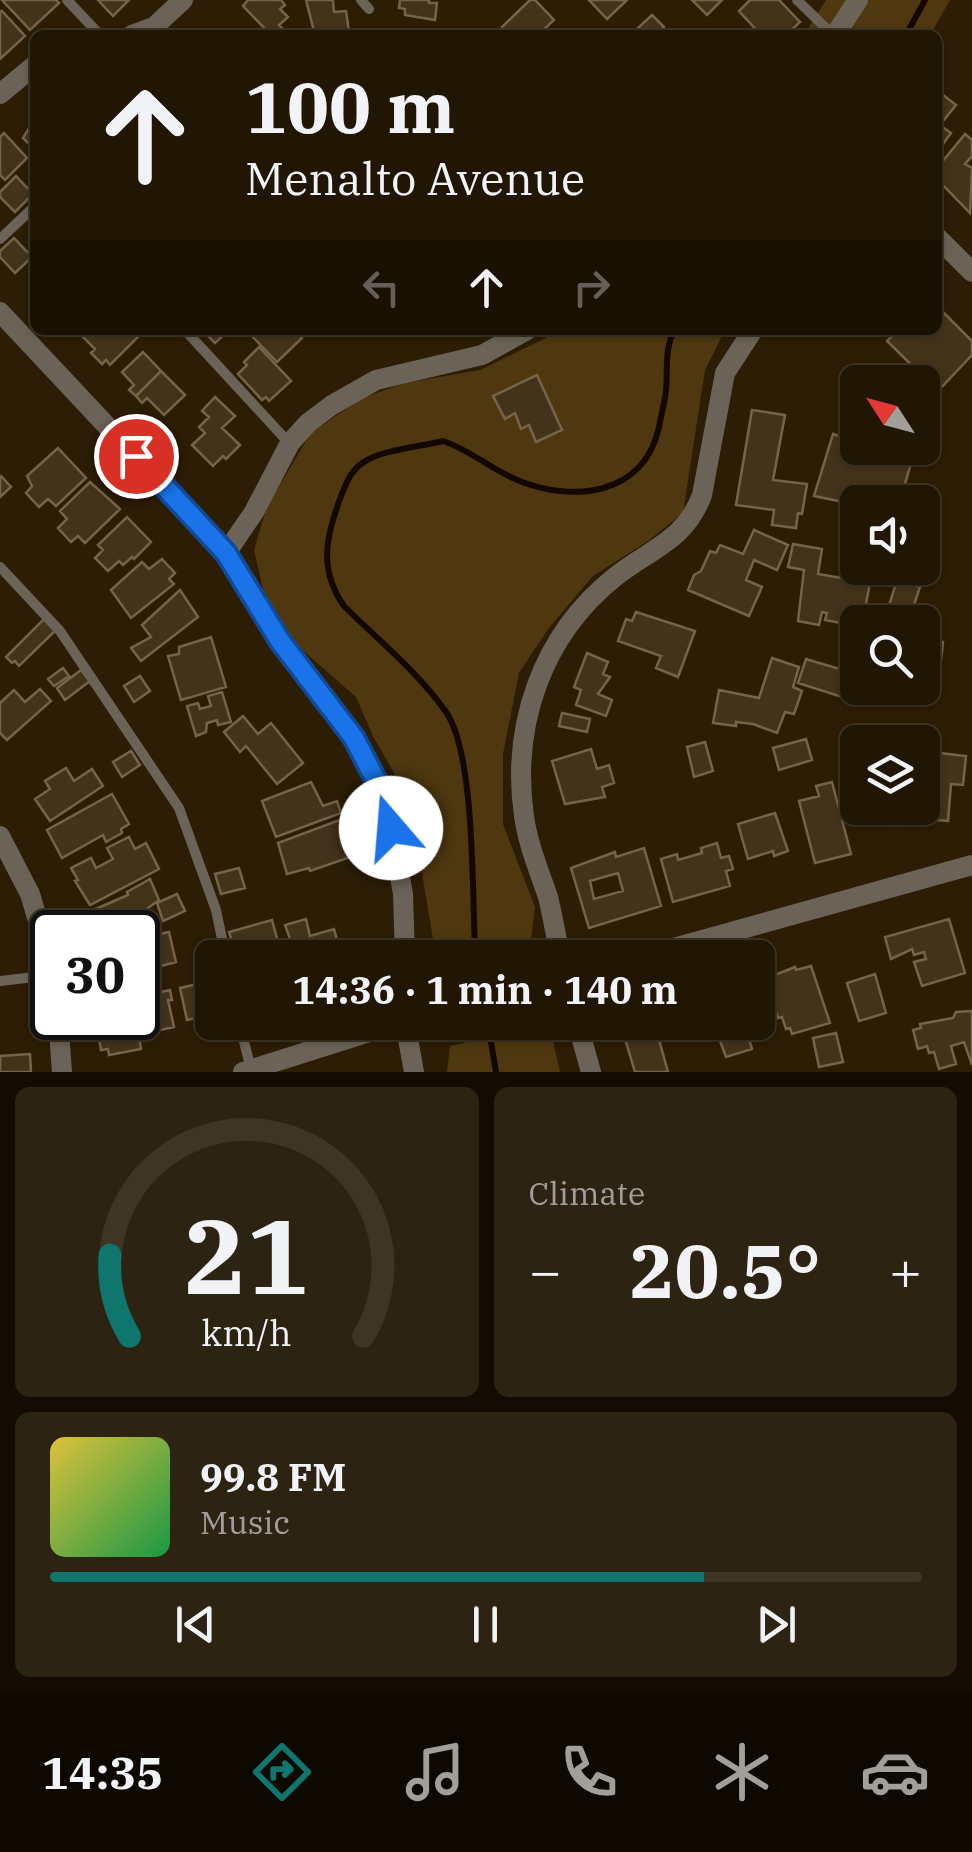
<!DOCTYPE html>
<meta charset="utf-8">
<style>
body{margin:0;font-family:"IBM Plex Serif",serif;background:#2d2312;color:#f1f3f6;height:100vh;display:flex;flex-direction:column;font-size:38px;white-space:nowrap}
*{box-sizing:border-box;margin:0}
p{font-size:32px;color:#a29f9a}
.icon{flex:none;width:55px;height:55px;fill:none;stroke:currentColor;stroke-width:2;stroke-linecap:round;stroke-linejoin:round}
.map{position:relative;height:1072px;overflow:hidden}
.side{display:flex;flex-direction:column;gap:15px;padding:15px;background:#120c02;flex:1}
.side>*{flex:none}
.top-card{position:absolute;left:30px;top:30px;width:912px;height:305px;border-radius:15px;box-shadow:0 2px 8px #0004,0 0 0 2px #3e3525;background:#211603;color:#f1f3f6;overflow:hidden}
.needle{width:65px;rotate:306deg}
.fabs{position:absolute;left:840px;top:365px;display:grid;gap:20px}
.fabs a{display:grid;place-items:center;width:100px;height:100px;border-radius:15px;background:#211603;box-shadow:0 2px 8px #0004,0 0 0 2px #3e3525;font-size:50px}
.speed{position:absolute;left:30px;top:910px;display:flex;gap:20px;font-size:50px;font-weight:700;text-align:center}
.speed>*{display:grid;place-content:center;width:130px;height:130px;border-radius:50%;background:#211603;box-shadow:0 2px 8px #0004,0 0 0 2px #3e3525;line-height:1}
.speed .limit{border:5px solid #111;border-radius:15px;background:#fff;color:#111}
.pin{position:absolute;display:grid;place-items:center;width:85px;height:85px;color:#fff;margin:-42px;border:5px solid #fff;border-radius:50%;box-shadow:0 2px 10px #0007}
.me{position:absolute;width:110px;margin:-55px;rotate:342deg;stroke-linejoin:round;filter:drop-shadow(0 0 8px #0008)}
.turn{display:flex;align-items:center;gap:35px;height:210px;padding:0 50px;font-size:45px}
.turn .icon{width:130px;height:130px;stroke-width:2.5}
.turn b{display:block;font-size:70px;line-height:85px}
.lanes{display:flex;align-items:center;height:95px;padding:0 50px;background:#0003;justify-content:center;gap:50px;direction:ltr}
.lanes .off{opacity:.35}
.big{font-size:75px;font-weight:700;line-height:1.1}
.side .card{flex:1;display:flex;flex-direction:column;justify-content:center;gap:15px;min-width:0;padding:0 35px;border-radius:15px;background:#2d2312}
.side .dial{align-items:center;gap:0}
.dial svg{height:260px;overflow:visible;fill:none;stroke:#3e3525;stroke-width:7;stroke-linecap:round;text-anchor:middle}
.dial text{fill:#f1f3f6;stroke:none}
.song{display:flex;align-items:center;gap:30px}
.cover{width:120px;height:120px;border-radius:15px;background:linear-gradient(135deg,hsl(50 70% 55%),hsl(140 70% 35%))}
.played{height:10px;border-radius:5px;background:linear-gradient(90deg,#0f766e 75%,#3e3525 75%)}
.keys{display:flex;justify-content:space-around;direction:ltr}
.heat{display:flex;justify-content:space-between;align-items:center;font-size:55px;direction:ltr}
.side .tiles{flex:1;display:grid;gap:15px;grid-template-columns:1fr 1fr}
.card:last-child{grid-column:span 2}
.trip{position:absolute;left:195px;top:940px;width:580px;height:100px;border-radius:15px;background:#211603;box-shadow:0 2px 8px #0004,0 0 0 2px #3e3525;font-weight:700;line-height:100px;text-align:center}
.tabs{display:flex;height:160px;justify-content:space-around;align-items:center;background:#0d0901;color:#a29f9a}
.tabs .icon{width:70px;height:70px}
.tabs .on{color:#0f766e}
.tabs b{font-size:45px;color:#f1f3f6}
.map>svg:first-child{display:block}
</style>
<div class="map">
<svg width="972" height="1072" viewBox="0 0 972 1072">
<rect width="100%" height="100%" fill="#2c1d04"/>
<!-- green -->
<path fill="#4f380f" d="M 826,0 L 950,0 L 930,35 L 804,35 Z
M 554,330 L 725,330 L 705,370 L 683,513 L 648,541 L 593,576 L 548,629 L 519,673 L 503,754 L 503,824 L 535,907 L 529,957 L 436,957 L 410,801 L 373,736 L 356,697 L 299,647 L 267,607 L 254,550 L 267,506 L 311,433 L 362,398 L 405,383 L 480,370 L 548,337 Z
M 549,1023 L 560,1072 L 447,1072 L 450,1046 Z"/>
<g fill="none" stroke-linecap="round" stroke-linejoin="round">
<!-- stream -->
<path stroke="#120800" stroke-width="6" d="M 906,35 L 925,0
M 475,947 C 472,891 475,754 446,712 C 418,672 378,640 344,606 C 318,569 326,536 341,496 C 347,481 352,468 367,460 C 389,449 419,447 443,441 C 470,450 491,469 517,480 C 573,503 644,496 659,427 C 661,415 665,402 666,390 C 668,369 664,348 675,330
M 490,1036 L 496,1072"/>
</g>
<!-- building -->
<path fill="#43331a" stroke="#76644a" stroke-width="2.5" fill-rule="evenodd" d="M 2,0 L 56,0 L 59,3 L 30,30 Z
M 98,0 L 129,0 L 113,16 Z
M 248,0 L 281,0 L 285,5 L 280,9 L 288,17 L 279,25 L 284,30 L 279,35 L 271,35 L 243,6 Z
M 306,0 L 333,0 L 334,12 L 346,11 L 349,32 L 342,35 L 315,35 Z
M 400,0 L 429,0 L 429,3 L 437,3 L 435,20 L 405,15 L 405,9 L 399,8 Z
M 530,0 L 535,0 L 554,20 L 538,35 L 509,35 L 502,27 Z
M 589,0 L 627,0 L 607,19 Z
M 692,0 L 722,0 L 707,15 Z
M 750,0 L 779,0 L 800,22 L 786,35 L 761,35 L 739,11 Z
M 2,11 L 25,36 L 0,59 L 0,12 Z
M 652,15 L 664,27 L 655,35 L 645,35 L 638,28 Z
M 938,91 L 956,105 L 940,125 L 951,133 L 938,151 Z
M 33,122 L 35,125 L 35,150 L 23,138 Z
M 4,133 L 27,158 L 5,180 L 0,175 L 0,137 Z
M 965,134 L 972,140 L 972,156 L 965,164 L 972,168 L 970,213 L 938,180 L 938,167 Z
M 16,176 L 33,194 L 15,212 L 0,197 L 0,192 Z
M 14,238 L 32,257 L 15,273 L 0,257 L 0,251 Z
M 938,307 L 972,341 L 972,355 L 938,391 L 887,341 L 898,330 L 938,330 Z
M 88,330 L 134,330 L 139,336 L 110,365 L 106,360 L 102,364 L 91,353 L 95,349 L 82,336 Z
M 208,330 L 229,330 L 215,343 L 205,333 Z
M 246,330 L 294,330 L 302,338 L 277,362 Z
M 259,347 L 291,381 L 269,401 L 266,397 L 262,400 L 238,374 L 247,365 L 244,362 Z
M 143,352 L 161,371 L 136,396 L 129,390 L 134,385 L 122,372 Z
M 161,371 L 185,395 L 164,415 L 147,398 L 142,403 L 136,396 Z
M 537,375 L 562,430 L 536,442 L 529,425 L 521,429 L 515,413 L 505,419 L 493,396 Z
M 215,397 L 235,416 L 222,428 L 240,445 L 226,459 L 223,456 L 213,466 L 192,445 L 205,433 L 199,427 L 209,417 L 202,411 Z
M 752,410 L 785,415 L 773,480 L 807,484 L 802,514 L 798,513 L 796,528 L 772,525 L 774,510 L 736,505 Z
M 833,434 L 857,442 L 858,448 L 869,448 L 912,460 L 902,494 L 884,489 L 880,502 L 858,502 L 858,505 L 814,496 Z
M 58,448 L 86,478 L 56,506 L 48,499 L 39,507 L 26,493 L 32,486 L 27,476 Z
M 1,476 L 11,487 L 0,497 L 0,477 Z
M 90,482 L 120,509 L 85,543 L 78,536 L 71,542 L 58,528 L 67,519 L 60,511 Z
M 905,492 L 920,496 L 918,502 L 893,502 L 896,494 L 904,496 Z
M 127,517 L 151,542 L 134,559 L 132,557 L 123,565 L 119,561 L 108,571 L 95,558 L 103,550 L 98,545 Z
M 754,530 L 788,545 L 777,570 L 754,560 L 746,580 L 762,587 L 749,616 L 688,590 L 694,575 L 701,571 L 710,551 L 716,553 L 720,545 L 743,554 Z
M 793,544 L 822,549 L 818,574 L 870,583 L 863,619 L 847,616 L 846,624 L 825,620 L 827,613 L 822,612 L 819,625 L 798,621 L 804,570 L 788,567 Z
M 162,559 L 175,573 L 169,579 L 174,584 L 131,618 L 111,590 L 142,562 L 149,569 Z
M 897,580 L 920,587 L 910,617 L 907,616 L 905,622 L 889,622 L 884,621 Z
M 180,590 L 198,617 L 141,661 L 131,648 L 151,637 L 142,625 Z
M 636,612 L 695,631 L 678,677 L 656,668 L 661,656 L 618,641 L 626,619 L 632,621 Z
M 45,618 L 56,630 L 19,666 L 15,661 L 12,663 L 6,657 Z
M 922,631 L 938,634 L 937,640 L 943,642 L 940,670 L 936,669 L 933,687 L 927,686 L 926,694 L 900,689 L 922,688 Z
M 211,637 L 226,687 L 181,700 L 168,656 L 179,654 L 179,647 Z
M 587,653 L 608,662 L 603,674 L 610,677 L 598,694 L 612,700 L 606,716 L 576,705 L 581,690 L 574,687 Z
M 772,658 L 799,667 L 793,687 L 802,691 L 794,714 L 785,712 L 777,733 L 753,724 L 736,722 L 736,726 L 713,723 L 719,690 L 759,698 Z
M 806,659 L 850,672 L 842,697 L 798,683 Z
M 63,668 L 69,676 L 54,686 L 48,679 Z
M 81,670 L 90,681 L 65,700 L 57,688 Z
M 140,676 L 150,691 L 134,702 L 124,686 Z
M 40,689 L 51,701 L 7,740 L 0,733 L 0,703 L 14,690 L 25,702 Z
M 222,692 L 231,722 L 218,725 L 217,720 L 207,723 L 206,732 L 196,736 L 187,706 L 198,703 L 200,709 L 211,706 L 208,696 Z
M 562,713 L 590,719 L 587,732 L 559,726 Z
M 243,716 L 258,734 L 271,723 L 303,763 L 277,784 L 246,746 L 240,752 L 224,732 Z
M 806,739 L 812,760 L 779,770 L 773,748 Z
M 705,742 L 713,771 L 694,777 L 687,747 Z
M 591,749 L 597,769 L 609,765 L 614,783 L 602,787 L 605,797 L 565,804 L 552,761 Z
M 131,751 L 140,765 L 122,777 L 113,762 Z
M 940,753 L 966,756 L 963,785 L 951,784 L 948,821 L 924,819 L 922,772 L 927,773 L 927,781 L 937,782 Z
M 66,768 L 74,781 L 92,769 L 103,786 L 50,821 L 35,799 L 50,789 L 45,781 Z
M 311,782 L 323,806 L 337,801 L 341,813 L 276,837 L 262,801 Z
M 832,782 L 851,854 L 815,863 L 799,801 L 819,796 L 816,786 Z
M 112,794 L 129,824 L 121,829 L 122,833 L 106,842 L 103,835 L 62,858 L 47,830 Z
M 875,808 L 898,808 L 896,826 L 873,824 Z
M 358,813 L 371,850 L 310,871 L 309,868 L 287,874 L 278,843 Z
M 775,813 L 788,851 L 774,856 L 773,851 L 748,859 L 738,824 Z
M 129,837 L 135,849 L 146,843 L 159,869 L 90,905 L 75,881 L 78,880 L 71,868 L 91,858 L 96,868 L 113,859 L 107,848 Z
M 717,843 L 721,858 L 729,856 L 733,869 L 726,871 L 730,886 L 673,902 L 661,859 L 677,854 L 678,860 L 702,853 L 701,848 Z
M 644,848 L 661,906 L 589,928 L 571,868 L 615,852 L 616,857 ZM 618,873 L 623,891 L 594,899 L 590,881 Z
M 239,868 L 245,888 L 221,894 L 215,874 Z
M 150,879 L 159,900 L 141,913 L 143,917 L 107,932 L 102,927 L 99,928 L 91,911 L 128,895 L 127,892 Z
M 177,894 L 185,911 L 163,921 L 157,903 Z
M 306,919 L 310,936 L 334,929 L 342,958 L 297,958 L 285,925 Z
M 949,919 L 965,973 L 922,986 L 914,962 L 926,959 L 924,952 L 914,955 L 912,949 L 891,959 L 885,937 Z
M 272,920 L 278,942 L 269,944 L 273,958 L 237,958 L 229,932 Z
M 169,932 L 176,962 L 157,967 L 150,936 Z
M 219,953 L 219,958 L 212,958 L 212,1010 L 207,1011 L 208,1015 L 187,1020 L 180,988 L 202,983 L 197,958 Z
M 811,966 L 830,1023 L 792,1034 L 790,1028 L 786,1029 L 782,1017 L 778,1018 L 771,996 L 767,997 L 762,980 L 795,967 L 796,970 Z
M 875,974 L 886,1013 L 859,1021 L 847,983 Z
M 159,986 L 161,992 L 170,990 L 172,1000 L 168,1000 L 174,1027 L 146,1033 L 139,1001 L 151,998 L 149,988 Z
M 972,1011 L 972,1065 L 964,1042 L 951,1046 L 956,1064 L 939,1069 L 934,1052 L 929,1053 L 927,1046 L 918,1049 L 913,1030 L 921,1028 L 920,1024 L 953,1018 L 956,1012 Z
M 101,1018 L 136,1018 L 141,1049 L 109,1055 L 108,1049 L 101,1050 L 98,1032 L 103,1031 Z
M 620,1022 L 683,1022 L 685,1028 L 658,1036 L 668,1072 L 635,1072 Z
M 713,1022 L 735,1022 L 736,1026 L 744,1023 L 752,1049 L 726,1057 Z
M 836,1033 L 843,1062 L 819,1067 L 813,1038 Z
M 30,1054 L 31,1072 L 0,1072 L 0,1056 Z"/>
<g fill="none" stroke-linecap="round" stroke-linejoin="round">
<!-- lane -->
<path stroke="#6b6357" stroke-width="10" d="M 67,0 L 100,35
M 361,0 L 369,9
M 797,0 L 833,35
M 0,239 L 35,206
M 185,330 L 289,443
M 0,567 L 60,631 L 179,808 L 216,910 L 226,958
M 0,981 L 52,975
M 239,1022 L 251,1069"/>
<!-- street -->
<path stroke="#6b6357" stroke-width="20" d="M 132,35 L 154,27 L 183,0
M 835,35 L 858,0
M 0,94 L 35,65
M 938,238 L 972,272
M 0,312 L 226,553 L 281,641 L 355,739 L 387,805 L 403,894 L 405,958
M 226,553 L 254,512 L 290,443 L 308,423 L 332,405 L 376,380 L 482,355 L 527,330
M 0,836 L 30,894 L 52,968
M 561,958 C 556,938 553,917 548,897 C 539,870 528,845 524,816 C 511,725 542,635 615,577 C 650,549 685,541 702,495 L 725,373 L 753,330
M 638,958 L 972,865
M 58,1018 L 62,1072
M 405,1022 L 414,1072
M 577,1022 L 591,1072
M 243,1072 L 401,1022"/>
</g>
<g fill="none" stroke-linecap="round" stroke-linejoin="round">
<defs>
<path id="route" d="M 136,456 L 226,553 L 280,641 L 354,738 L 381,790 L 391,828"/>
</defs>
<!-- route casing -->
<use href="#route" stroke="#114b97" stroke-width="25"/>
<!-- route -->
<use href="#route" stroke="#1a73e8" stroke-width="18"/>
</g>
</svg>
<div class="fabs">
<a><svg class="needle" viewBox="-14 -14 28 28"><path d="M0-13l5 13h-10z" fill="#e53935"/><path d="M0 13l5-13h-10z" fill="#a29f9a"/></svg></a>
<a><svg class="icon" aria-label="sound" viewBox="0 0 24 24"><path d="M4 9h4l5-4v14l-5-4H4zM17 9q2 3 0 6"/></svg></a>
<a><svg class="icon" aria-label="search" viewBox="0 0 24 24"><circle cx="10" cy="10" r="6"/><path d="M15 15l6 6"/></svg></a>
<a><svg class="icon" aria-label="layers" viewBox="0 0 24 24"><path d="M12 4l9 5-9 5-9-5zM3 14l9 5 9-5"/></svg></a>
</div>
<div class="speed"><div class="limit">30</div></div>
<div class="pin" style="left:136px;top:456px;background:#d93025"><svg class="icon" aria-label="arrive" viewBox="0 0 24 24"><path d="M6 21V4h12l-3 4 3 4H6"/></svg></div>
<svg class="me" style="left:391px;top:828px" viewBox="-20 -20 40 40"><circle r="19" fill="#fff"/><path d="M0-13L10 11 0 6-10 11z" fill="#1a73e8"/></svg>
<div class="trip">14:36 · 1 min · 140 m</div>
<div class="top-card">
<div class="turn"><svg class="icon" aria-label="ahead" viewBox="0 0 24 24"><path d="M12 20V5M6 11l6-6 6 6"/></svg><div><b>100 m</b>Menalto Avenue</div></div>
<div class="lanes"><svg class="icon off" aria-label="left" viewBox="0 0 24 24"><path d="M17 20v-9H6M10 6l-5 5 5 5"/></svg><svg class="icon" aria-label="ahead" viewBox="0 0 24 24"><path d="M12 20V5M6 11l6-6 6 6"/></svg><svg class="icon off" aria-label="right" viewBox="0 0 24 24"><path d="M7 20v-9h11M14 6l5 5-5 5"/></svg></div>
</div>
</div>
<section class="side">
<div class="tiles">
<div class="card dial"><svg viewBox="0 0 100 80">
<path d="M14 69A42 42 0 1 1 86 69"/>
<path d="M14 69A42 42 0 0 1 8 44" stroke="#0f766e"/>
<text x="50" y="56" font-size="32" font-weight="700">21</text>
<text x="50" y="72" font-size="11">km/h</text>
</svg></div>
<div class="card"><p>Climate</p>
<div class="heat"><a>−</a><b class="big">20.5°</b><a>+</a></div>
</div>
<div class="card">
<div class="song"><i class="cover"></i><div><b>99.8 FM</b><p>Music</p></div></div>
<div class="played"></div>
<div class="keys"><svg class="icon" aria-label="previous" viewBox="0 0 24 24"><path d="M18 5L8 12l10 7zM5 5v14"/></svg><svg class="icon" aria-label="pause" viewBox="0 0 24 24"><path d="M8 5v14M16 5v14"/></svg><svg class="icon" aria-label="next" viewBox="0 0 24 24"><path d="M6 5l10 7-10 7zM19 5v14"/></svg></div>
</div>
</div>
</section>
<nav class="tabs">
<b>14:35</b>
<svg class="icon on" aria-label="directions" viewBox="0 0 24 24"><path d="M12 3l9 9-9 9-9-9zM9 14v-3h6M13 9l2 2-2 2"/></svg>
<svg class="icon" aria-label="music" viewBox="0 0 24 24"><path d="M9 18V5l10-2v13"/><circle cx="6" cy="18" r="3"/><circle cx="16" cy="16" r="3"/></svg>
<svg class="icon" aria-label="phone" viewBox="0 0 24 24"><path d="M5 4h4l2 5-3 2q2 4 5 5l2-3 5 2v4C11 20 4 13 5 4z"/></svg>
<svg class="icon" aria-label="climate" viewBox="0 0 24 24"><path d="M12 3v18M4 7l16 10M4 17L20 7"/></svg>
<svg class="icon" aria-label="car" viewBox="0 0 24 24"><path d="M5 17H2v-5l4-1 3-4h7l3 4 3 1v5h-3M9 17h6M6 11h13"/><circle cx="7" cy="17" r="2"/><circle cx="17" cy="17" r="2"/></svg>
</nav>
